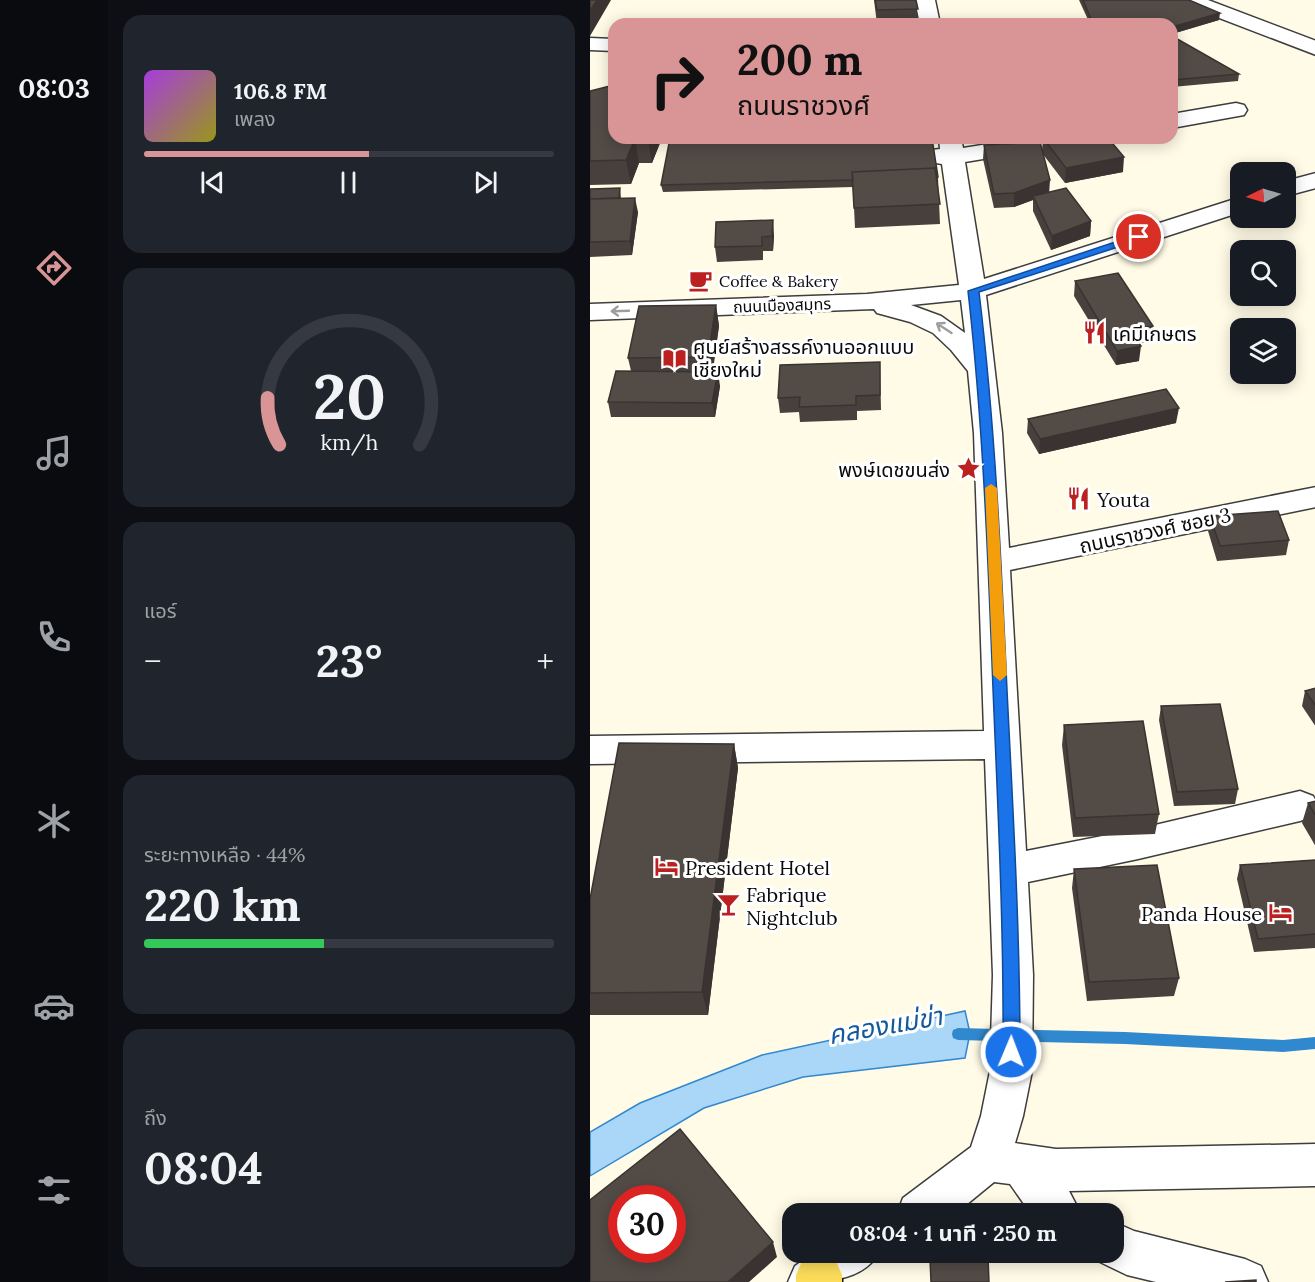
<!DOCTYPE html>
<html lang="th">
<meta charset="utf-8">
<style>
body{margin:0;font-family:Lora,"Noto Sans Thai",serif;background:#20242c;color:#f1f3f6;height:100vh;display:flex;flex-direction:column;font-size:22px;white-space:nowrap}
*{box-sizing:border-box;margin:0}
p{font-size:20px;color:#9ea1a6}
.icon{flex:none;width:33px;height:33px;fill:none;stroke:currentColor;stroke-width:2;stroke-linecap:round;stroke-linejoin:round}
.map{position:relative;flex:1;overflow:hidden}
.sheet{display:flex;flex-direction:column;gap:15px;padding:15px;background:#0d0f14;width:482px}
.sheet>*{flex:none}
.banner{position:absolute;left:18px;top:18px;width:570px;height:126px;border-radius:18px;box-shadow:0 3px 15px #0003;background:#d99496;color:#111;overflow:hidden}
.needle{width:39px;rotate:265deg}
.tools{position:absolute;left:640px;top:162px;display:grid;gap:12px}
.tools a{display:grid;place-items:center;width:66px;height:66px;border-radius:12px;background:#171b24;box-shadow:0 3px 15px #0003;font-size:30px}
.speed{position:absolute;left:18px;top:1185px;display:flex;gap:12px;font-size:30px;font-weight:700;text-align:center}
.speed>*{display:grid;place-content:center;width:78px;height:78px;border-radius:50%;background:#171b24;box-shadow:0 3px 15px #0003;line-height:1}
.speed .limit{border:9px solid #d22;background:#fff;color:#111}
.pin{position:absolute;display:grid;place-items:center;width:51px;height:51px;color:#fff;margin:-26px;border:3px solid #fff;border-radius:50%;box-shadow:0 2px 6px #0007}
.me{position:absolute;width:66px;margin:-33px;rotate:1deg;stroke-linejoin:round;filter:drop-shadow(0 0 4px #0008)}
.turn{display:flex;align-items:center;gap:21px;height:126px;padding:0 30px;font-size:27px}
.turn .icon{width:78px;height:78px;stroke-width:2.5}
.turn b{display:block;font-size:42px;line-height:51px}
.big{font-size:45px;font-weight:700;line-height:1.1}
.sheet .card{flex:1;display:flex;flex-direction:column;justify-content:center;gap:9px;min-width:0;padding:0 21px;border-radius:18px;background:#20242c}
.sheet .dial{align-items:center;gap:0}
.dial svg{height:156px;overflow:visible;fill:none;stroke:#363941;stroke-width:7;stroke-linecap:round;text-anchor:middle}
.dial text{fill:#f1f3f6;stroke:none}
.song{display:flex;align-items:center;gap:18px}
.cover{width:72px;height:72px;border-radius:9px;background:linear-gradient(135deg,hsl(280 70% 55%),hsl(60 70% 35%))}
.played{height:6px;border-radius:3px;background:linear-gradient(90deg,#d99496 55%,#363941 55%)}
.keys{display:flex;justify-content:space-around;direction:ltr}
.heat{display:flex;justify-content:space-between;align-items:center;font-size:33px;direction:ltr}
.charge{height:9px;border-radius:4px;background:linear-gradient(90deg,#34c759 44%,#363941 0)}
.trip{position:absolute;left:192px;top:1203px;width:342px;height:60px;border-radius:18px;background:#171b24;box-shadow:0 3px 15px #0003;font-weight:700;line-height:60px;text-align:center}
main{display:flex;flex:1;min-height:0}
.tab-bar{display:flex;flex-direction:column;width:108px;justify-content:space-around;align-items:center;background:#090b0e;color:#9ea1a6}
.tab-bar .icon{width:42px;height:42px}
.tab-bar .selected{color:#d99496}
.tab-bar b{font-size:27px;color:#f1f3f6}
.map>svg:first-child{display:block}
</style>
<main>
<nav class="tab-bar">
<b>08:03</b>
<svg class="icon selected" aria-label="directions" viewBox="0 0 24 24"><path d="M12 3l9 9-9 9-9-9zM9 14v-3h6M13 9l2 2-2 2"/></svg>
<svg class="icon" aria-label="music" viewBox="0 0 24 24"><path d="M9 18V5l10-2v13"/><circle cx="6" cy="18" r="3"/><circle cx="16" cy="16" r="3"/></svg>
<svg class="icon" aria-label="phone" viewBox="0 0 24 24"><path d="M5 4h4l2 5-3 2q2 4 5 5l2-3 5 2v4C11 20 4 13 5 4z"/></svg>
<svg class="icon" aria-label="climate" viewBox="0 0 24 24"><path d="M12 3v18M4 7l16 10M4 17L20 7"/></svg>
<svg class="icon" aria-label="car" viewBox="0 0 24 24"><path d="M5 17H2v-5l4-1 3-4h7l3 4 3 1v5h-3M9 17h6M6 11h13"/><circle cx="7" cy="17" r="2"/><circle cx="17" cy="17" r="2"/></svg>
<svg class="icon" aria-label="filters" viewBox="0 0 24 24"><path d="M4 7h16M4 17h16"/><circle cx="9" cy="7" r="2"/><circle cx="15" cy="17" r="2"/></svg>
</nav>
<section class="sheet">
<div class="card">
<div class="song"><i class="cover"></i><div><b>106.8 FM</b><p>เพลง</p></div></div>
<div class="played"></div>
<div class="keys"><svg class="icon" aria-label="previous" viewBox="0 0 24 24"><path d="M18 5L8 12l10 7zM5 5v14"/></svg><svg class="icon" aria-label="pause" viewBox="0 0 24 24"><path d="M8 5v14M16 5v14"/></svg><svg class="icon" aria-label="next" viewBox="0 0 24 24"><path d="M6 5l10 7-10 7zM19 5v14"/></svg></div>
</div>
<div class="card dial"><svg viewBox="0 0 100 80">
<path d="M14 69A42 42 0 1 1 86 69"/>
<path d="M14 69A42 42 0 0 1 8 45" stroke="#d99496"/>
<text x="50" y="56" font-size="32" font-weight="700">20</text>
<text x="50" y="72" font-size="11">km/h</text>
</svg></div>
<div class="card"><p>แอร์</p>
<div class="heat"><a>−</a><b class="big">23°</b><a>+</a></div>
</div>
<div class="card"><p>ระยะทางเหลือ · 44%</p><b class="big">220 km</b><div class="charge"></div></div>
<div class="card"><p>ถึง</p><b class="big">08:04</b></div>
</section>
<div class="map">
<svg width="726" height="1282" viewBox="0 0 726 1282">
<rect width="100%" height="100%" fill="#fffbe6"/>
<!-- water -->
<path fill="#aad6f7" stroke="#3088cf" stroke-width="1.5" d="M 375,1011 L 380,1033 L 375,1058 L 213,1077 L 114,1108 L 0,1176 L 0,1132 L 50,1103 L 172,1055 Z"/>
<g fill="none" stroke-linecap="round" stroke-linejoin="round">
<!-- stream -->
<path fill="#3088cf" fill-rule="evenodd" d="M 368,1028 L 535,1032 L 693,1040 L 726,1037 L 726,1049 L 693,1052 L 535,1044 L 368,1040 L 363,1038 L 362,1034 L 363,1030 Z"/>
<defs>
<path id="minor" d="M 325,0 L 345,0 L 350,24 L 330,24 Z
M 590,0 L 618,0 L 726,41 L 726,55 L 593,4 Z
M 0,38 L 24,39 L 24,51 L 0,50 Z
M 646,103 L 654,105 L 657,110 L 654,115 L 582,128 L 582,114 Z
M 349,138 L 371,138 L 373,148 L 436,138 L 489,138 L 486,143 L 478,145 L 375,162 L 394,279 L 651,197 L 651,212 L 396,295 L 412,433 L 419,548 L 726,487 L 726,507 L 420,570 L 436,851 L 548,829 L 710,791 L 723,796 L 726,801 L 723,816 L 710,821 L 548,859 L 438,882 L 443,975 L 442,1071 L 433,1116 L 425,1143 L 466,1149 L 726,1144 L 726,1186 L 479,1191 L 491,1214 L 441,1214 L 420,1184 L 404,1182 L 365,1214 L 307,1214 L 313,1198 L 381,1147 L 391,1116 L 400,1071 L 403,975 L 395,759 L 0,764 L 0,736 L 394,731 L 384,433 L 378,371 L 361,350 L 343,333 L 320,322 L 287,313 L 284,309 L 0,320 L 0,304 L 277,294 L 369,285 L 352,164 L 333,161 L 329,156 L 333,151 L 350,149 ZM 371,300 L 375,333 L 351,316 L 321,305 Z
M 726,173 L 726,188 L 696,196 L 696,181 Z
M 524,1222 L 544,1231 L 655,1259 L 671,1266 L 678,1282 L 566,1282 L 537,1275 L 508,1261 L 505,1252 L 524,1252 Z
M 225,1252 L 289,1252 C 273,1282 235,1282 198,1282 L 205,1266 Z"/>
<path id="major" d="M 230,1252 L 245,1259 L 252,1275 L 252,1282 L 206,1282 L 206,1275 L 213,1259 Z"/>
</defs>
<!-- minor casing -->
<use href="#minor" stroke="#3d3d3d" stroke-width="3"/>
<!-- major casing -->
<use href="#major" stroke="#1b1b1b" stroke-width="3"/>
<!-- minor -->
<use href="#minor" fill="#fff" fill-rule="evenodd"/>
<!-- major -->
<use href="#major" fill="#fcdd5a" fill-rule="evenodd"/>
</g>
<!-- wall -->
<path fill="#47403c" d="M 284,0 L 326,0 L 328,22 L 287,24 Z
M 489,0 L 599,0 L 629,20 L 582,34 L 582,24 L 500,24 Z
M 582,36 L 649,74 L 648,81 L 582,87 Z
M 0,91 L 72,138 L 62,163 L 49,163 L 41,184 L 0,185 Z
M 390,138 L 450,138 L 391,141 Z
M 453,138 L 533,172 L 475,183 L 452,153 L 459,192 L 501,221 L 500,236 L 461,250 L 443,211 L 443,200 L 424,207 L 404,208 L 393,159 L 394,145 L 452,151 Z
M 348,177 L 350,224 L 265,228 L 263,187 L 73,192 L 71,185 Z
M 30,188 L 31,198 L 48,212 L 42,255 L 0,257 L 0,189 Z
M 184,235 L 183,251 L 173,251 L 173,260 L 127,262 L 125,247 Z
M 485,281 L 561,341 L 549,343 L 549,361 L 526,365 L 484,296 Z
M 126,305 L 129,326 L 122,372 L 130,386 L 125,417 L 21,417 L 18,402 L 41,371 L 38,358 Z
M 290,362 L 291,410 L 267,411 L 267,420 L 210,422 L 209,412 L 190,413 L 188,398 Z
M 438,419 L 586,423 L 449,454 L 437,433 Z
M 620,516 L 699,540 L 696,555 L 627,561 L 618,531 Z
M 726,688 L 726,727 L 712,706 L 715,691 Z
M 571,706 L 648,789 L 645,804 L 584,806 L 569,720 Z
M 474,725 L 569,814 L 565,834 L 483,837 L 472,745 Z
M 144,744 L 148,768 L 118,1015 L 0,1015 L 0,899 Z
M 726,801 L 726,847 L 712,823 L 718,803 Z
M 726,860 L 726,948 L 664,952 L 647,879 L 650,865 Z
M 484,869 L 589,978 L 584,996 L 497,1001 L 482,888 Z"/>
<!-- shaded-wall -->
<path fill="#393431" d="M 7,0 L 21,0 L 0,36 L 0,11 Z
M 630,13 L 629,20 L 582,34 L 582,27 Z
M 58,138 L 72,138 L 62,163 L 58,139 Z
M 45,139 L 49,163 L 41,184 L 36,160 Z
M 534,157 L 533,172 L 475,183 L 476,168 Z
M 460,180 L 459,195 L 443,196 L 443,200 L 424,207 L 424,193 Z
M 45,198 L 48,212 L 42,255 L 40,241 Z
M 183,220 L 184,235 L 183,251 L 182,236 Z
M 501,221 L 500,236 L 461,250 L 462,236 Z
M 126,305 L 129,326 L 122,378 L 118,357 Z
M 563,326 L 561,341 L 539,345 L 540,330 Z
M 551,346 L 549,361 L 526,365 L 527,351 Z
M 128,372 L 130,386 L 125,417 L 122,403 Z
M 589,408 L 586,423 L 449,454 L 450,439 Z
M 144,744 L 148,768 L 118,1015 L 112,992 Z
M 183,1242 L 187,1257 L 159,1282 L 138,1282 Z"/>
<!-- building -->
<path fill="#524b46" stroke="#393431" stroke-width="1.5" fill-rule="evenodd" d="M 0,0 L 7,0 L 0,11 Z
M 285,0 L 326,0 L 328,9 L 287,10 Z
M 493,0 L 599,0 L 630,13 L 582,27 L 582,24 L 503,24 Z
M 582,36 L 649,74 L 582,80 Z
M 24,75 L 24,138 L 58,138 L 58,139 L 45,139 L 36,160 L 0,161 L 0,91 L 20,86 Z
M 80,138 L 342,138 L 348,177 L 347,177 L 345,168 L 262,172 L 263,180 L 71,185 Z
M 453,138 L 518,138 L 534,157 L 476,168 Z
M 450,142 L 460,180 L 424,193 L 404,194 L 394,145 Z
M 345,168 L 350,204 L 264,208 L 262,172 Z
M 30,188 L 29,198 L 0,199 L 0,189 Z
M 476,188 L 501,221 L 462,236 L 443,196 Z
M 45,198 L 40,241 L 0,242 L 0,199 Z
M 183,220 L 182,236 L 172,237 L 172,246 L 125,247 L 126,222 Z
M 528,273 L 563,326 L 540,330 L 551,346 L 527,351 L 485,281 Z
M 126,305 L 118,357 L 38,358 L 49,306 Z
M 290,362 L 290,395 L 266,396 L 266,405 L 209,407 L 210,397 L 188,398 L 190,365 Z
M 26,371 L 128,372 L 122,403 L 18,402 Z
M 576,389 L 589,408 L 450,439 L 438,419 Z
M 688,511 L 699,540 L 630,546 L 620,516 Z
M 726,688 L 726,706 L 715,691 Z
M 630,704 L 648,789 L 587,792 L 571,706 Z
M 553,721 L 569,814 L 485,818 L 474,725 Z
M 29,743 L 144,744 L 112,992 L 0,993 L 0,899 Z
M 726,801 L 726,816 L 718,803 Z
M 726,860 L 726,934 L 668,939 L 650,865 Z
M 567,865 L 589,978 L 499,982 L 484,869 Z
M 90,1129 L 183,1242 L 138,1282 L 0,1282 L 0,1200 ZM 32,1198 L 82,1198 L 82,1250 L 32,1250 Z
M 398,1257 L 399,1282 L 341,1282 L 340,1259 Z
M 666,1280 L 666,1282 L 635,1282 Z"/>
<!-- one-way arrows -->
<defs><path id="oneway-shaft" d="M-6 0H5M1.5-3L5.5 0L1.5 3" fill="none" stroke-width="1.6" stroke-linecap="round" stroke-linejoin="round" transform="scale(1.5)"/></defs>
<g stroke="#9d9d9d">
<use href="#oneway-shaft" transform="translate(30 311) rotate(178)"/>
<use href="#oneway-shaft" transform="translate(354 328) rotate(-147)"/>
</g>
<!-- route -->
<path fill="#1a73e8" stroke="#114b97" stroke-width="1.5" d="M 549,234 L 554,237 L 553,239 L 389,292 C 405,424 411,557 417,690 C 423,811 430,931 430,1052 L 427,1058 L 421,1060 L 415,1058 L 413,1052 C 414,931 408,810 403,689 C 398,556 393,423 378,291 Z"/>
<!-- slow -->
<path fill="#f59e0b" d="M 401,484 L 407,488 L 417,675 L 410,681 L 403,675 L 395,488 Z"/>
<!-- icons -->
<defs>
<symbol id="cafe-bare" viewBox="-9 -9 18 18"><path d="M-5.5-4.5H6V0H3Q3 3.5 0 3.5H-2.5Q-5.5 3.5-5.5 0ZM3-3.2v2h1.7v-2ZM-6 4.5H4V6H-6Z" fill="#bb2120" stroke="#fff" stroke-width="2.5" paint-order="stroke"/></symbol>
<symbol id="restaurant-bare" viewBox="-9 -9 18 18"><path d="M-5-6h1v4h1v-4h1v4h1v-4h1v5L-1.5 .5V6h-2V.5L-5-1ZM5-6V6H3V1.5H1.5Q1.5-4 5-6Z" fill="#bb2120" stroke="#fff" stroke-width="2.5" paint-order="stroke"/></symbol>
<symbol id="library-bare" viewBox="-9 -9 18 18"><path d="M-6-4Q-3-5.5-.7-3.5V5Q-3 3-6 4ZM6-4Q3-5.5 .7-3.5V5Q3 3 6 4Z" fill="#bb2120" stroke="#fff" stroke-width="2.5" paint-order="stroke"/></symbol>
<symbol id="sight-bare" viewBox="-9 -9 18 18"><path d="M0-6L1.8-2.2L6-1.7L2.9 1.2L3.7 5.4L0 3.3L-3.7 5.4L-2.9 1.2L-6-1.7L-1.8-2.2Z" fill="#bb2120" stroke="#fff" stroke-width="2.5" paint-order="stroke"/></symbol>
<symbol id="hotel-bare" viewBox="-9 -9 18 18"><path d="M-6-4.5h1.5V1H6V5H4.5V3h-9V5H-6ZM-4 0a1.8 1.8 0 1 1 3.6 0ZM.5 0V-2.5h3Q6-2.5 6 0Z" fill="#bb2120" stroke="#fff" stroke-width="2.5" paint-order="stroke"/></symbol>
<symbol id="bar-bare" viewBox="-9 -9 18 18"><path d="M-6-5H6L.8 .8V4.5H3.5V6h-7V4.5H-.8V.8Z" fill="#bb2120" stroke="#fff" stroke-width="2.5" paint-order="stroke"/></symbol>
</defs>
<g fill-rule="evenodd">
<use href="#cafe-bare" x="94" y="264" width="33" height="33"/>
<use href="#restaurant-bare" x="488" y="316" width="33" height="33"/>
<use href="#library-bare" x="68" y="342" width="33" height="33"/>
<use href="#sight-bare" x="362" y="452" width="33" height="33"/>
<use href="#restaurant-bare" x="472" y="482" width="33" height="33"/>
<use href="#hotel-bare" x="60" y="850" width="33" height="33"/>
<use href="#bar-bare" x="122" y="888" width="33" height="33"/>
<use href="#hotel-bare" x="674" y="896" width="33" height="33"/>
</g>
<g text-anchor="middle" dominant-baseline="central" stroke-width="6" stroke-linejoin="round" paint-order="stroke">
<!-- far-poi labels -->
<g font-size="16" fill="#0a0a0a" stroke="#fff" text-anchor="start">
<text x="129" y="281">Coffee &amp; Bakery</text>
</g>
<!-- far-street labels -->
<g font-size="16" fill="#0a0a0a" stroke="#fff">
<text transform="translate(192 305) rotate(-2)">ถนนเมืองสมุทร</text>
</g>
<!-- poi labels -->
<g font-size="20" fill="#0a0a0a" stroke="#fff" text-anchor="start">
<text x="523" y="333">เคมีเกษตร</text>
<text x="103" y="346">ศูนย์สร้างสรรค์งานออกแบบ<tspan x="103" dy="23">เชียงใหม่</tspan></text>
<text x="360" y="469" text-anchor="end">พงษ์เดชขนส่ง</text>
<text x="507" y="499">Youta</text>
<text x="95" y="867">President Hotel</text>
<text x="156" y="894">Fabrique<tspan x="156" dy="23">Nightclub</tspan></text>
<text x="672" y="913" text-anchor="end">Panda House</text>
</g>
<!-- street labels -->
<g font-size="20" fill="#0a0a0a" stroke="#fff">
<text transform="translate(565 530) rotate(-12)">ถนนราชวงศ์ ซอย 3</text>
</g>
<!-- near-water labels -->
<g font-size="26" font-style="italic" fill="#12599c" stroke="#fff">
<text transform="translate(295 1025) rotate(-10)">คลองแม่ข่า</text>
</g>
</g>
</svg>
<div class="tools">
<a><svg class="needle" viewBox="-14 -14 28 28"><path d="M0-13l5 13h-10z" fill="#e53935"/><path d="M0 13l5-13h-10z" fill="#9ea1a6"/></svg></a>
<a><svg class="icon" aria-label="search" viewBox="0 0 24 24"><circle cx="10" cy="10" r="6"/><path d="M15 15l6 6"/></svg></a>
<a><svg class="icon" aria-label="layers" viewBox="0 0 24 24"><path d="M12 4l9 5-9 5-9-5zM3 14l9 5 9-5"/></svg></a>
</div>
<div class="speed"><div class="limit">30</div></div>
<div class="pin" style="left:549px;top:237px;background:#d93025"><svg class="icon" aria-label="arrive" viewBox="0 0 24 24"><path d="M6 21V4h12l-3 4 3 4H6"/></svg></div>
<svg class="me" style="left:421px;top:1052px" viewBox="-20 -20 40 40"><circle r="17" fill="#1a73e8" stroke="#fff" stroke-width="3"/><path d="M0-11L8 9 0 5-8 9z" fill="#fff"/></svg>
<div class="trip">08:04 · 1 นาที · 250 m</div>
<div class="banner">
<div class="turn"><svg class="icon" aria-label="right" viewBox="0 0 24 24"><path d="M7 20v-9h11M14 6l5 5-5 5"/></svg><div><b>200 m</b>ถนนราชวงศ์</div></div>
</div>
</div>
</main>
